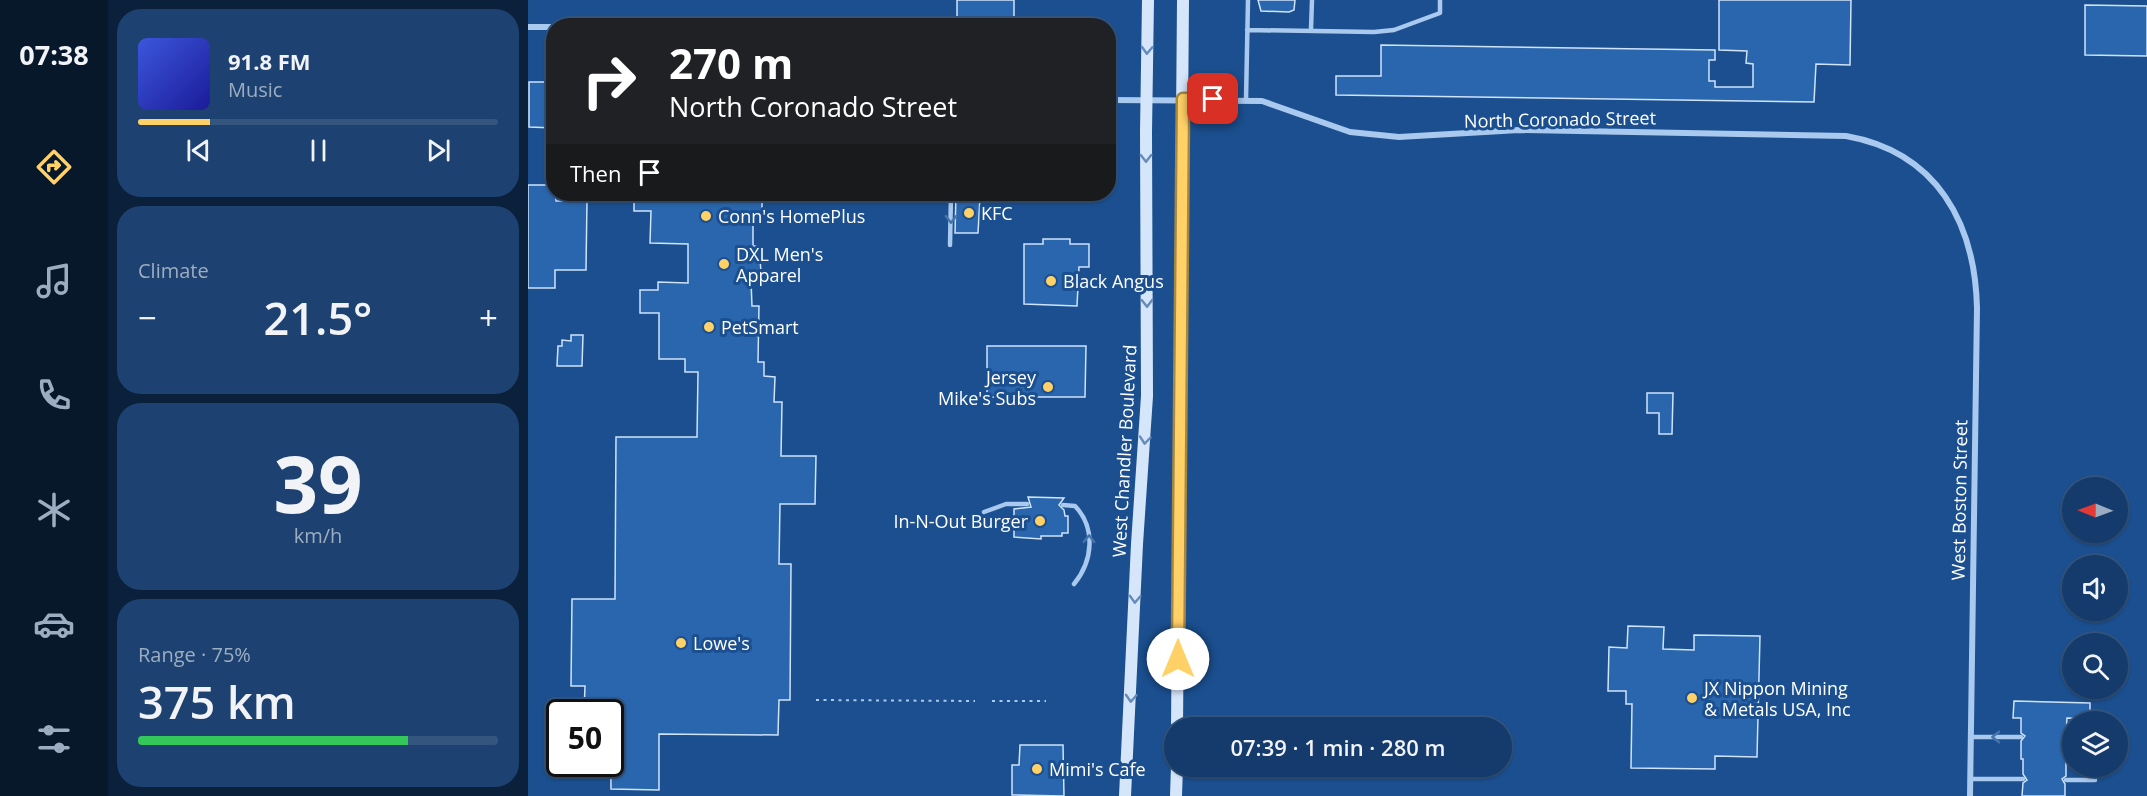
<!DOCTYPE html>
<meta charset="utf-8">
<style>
body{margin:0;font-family:"Open Sans",sans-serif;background:#1d4271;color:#f1f3f6;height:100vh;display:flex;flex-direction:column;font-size:22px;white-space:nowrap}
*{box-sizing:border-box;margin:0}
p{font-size:20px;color:#9dadc1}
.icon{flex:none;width:33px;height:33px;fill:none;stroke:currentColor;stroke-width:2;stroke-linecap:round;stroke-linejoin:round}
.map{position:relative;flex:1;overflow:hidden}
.drawer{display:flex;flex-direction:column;gap:9px;padding:9px;background:#0b203b;width:420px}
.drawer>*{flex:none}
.hud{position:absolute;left:18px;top:18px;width:570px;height:183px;border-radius:24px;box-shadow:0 2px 4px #0004,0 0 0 2px #33557e;background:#202124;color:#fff;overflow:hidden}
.needle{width:39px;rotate:271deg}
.tools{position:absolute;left:1534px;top:477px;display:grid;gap:12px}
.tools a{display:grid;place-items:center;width:66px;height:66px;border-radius:50%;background:#143b6b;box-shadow:0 2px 4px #0004,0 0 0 2px #33557e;font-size:30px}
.speed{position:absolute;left:18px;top:699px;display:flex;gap:12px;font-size:30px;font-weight:700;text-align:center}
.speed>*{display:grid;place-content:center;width:78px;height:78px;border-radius:50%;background:#143b6b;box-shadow:0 2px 4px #0004,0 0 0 2px #33557e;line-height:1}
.speed .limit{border:3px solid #111;border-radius:9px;background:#fff;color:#111}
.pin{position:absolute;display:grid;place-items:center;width:51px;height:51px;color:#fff;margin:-26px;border-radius:12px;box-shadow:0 3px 9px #0006}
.me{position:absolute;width:66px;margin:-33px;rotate:0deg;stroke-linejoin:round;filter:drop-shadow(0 0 4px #0008)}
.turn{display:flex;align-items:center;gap:21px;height:126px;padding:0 24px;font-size:27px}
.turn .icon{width:78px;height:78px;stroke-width:2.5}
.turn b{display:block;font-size:42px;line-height:51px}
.then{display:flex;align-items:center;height:57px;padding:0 24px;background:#0003;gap:12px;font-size:22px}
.big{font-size:45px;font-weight:600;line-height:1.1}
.drawer .widget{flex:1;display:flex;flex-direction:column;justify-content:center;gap:9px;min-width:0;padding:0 21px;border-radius:24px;background:#1d4271}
.drawer .dial{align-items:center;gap:0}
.dial b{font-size:78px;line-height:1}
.song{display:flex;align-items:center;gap:18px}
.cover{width:72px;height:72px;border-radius:9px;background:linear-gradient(135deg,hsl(230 70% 55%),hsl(240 70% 35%))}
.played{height:6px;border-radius:3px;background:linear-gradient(90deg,#ffd166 20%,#33557e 20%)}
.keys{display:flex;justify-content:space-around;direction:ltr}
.heat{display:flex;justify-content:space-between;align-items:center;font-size:33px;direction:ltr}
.charge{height:9px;border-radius:4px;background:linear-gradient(90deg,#34c759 75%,#33557e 0)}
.trip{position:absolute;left:636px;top:717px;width:348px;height:60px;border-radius:30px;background:#143b6b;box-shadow:0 2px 4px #0004,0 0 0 2px #33557e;font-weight:600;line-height:60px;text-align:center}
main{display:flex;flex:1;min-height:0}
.tab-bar{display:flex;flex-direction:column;width:108px;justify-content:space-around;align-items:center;background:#08182b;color:#9dadc1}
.tab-bar .icon{width:42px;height:42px}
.tab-bar .selected{color:#ffd166}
.tab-bar b{font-size:27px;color:#f1f3f6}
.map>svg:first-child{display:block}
</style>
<main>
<nav class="tab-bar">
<b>07:38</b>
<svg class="icon selected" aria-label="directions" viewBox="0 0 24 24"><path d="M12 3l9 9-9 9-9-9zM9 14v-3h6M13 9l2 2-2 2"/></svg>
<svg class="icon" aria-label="music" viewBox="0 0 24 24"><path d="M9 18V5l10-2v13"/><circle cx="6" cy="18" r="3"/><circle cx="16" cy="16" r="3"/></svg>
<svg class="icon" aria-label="phone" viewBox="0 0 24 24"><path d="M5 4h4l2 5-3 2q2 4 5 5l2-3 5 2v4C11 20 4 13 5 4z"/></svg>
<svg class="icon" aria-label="climate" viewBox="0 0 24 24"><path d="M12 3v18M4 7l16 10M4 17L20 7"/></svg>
<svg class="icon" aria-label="car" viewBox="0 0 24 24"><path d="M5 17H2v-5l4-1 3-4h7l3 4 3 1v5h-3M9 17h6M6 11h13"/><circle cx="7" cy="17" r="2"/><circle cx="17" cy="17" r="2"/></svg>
<svg class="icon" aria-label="filters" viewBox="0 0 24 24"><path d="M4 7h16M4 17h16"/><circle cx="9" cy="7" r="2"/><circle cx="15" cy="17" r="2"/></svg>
</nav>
<section class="drawer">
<div class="widget">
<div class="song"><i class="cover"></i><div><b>91.8 FM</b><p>Music</p></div></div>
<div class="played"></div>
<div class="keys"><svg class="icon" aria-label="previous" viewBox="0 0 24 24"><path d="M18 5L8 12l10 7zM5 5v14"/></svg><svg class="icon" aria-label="pause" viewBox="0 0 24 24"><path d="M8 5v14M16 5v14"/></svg><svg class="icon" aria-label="next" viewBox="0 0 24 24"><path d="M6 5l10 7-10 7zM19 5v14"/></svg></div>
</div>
<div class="widget"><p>Climate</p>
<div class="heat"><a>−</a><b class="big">21.5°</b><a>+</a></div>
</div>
<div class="widget dial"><b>39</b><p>km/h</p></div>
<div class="widget"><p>Range · 75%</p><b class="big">375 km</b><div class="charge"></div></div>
</section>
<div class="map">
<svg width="1619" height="796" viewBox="0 0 1619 796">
<rect width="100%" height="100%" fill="#1b4f8f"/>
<!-- building -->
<path fill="#2a66ad" stroke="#cfe3fa" stroke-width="1.5" d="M 429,0 L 486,0 L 486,26 L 429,26 Z
M 730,0 L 767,0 L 766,10 L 761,12 L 733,11 Z
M 1191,0 L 1323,0 L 1322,65 L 1288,64 L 1286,102 L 808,95 L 808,76 L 853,76 L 853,45 L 1187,50 L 1187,60 L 1181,60 L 1181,81 L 1187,81 L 1187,87 L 1225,87 L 1225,64 L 1218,63 L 1219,51 L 1191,50 Z
M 1557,5 L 1619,6 L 1619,56 L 1557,55 Z
M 1,82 L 26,82 L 26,128 L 1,127 Z
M 0,185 L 26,185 L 28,201 L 59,201 L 58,270 L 27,270 L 27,288 L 0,288 Z
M 117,194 L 234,194 L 234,221 L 225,221 L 225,246 L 231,246 L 233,272 L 230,272 L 230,280 L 223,281 L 224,306 L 231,306 L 230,362 L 236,362 L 236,376 L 247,377 L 246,402 L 254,402 L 253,456 L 288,456 L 287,504 L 252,504 L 251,564 L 263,564 L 262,700 L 251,700 L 250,735 L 131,734 L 131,790 L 83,789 L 82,712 L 56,712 L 57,686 L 43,686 L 44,599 L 87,599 L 88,437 L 169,437 L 170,372 L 157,372 L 157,359 L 131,359 L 131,313 L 112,313 L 112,290 L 130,290 L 130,282 L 160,283 L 160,244 L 122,243 L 123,211 L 106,211 L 106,200 L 117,200 Z
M 428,194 L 450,194 L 452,197 L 450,233 L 427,233 Z
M 515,239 L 542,239 L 542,244 L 561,244 L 561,267 L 551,267 L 549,306 L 496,304 L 496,244 L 515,244 Z
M 43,335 L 55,335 L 54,366 L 29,366 L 30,346 L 34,346 L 34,340 L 43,341 Z
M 459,346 L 558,346 L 557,397 L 459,397 Z
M 1119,393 L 1145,393 L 1144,434 L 1131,434 L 1131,413 L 1119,413 Z
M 500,497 L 536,498 L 531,505 L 536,510 L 537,516 L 540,516 L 540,533 L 534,533 L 534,536 L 513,536 L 513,539 L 486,537 L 486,528 L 481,528 L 481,517 L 486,517 L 486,509 L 503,507 Z
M 1100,626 L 1136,627 L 1135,649 L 1166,650 L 1166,635 L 1232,636 L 1229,757 L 1187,756 L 1187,769 L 1103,768 L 1104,704 L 1098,704 L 1098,691 L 1080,691 L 1081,647 L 1099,648 Z
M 1486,701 L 1562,703 L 1562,719 L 1539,718 L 1538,734 L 1534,737 L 1538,742 L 1538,776 L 1534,779 L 1537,784 L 1537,796 L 1494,796 L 1495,783 L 1499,780 L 1495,774 L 1495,759 L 1493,759 L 1493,741 L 1497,736 L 1493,733 L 1493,718 L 1485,718 Z
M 492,745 L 535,745 L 536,796 L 484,795 L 484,765 L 491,765 Z"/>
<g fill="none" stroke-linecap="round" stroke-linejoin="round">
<!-- path -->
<path stroke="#a9c9ee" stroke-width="2" stroke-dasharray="3 4.5" stroke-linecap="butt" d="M 288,700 L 447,701
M 464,701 L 518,701"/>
<!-- lane -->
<path stroke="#a9c9ee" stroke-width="4.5" d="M 783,29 L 784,0
M 719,30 L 846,32 L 866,30 L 912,13 L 912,0
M 718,100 L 720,0
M 422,245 L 423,194
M 535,505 L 547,506 C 568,528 565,561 546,584
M 456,512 L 478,504 L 499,504
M 1443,737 L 1493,737
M 1538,738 L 1545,738
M 1442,779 L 1495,779
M 1538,780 L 1567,780"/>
<!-- street -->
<path stroke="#a9c9ee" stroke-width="6" d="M 0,27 L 26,27
M 580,100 L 734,101 L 822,132 L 871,137 L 991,130 L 1318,136 C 1409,152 1447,223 1449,308 L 1442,796"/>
<!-- secondary -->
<path stroke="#d6e6fa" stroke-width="12" d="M 649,728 L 655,0
M 597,796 L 609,544 L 619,396 L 618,132 L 620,0
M 648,796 L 649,766"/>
</g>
<!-- one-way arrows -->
<defs><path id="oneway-chevron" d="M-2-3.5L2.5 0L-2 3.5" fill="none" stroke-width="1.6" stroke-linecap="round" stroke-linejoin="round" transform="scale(1.5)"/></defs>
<g stroke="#668bba">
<use href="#oneway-chevron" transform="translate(619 50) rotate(92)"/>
<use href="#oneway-chevron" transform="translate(618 158) rotate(90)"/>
<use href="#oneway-chevron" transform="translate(619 303) rotate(89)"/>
<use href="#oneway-chevron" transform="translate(617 440) rotate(95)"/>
<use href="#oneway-chevron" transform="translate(607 599) rotate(92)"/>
<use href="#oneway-chevron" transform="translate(603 698) rotate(93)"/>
</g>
<g stroke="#4674ac">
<use href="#oneway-chevron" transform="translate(423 219) rotate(91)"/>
<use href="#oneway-chevron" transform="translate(561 539) rotate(-89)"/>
<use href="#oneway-chevron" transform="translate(1468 737) rotate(180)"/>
</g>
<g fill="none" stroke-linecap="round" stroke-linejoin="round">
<defs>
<path id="route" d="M 650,659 L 655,99 L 685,99"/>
</defs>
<!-- route casing -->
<use href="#route" stroke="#a68842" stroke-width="15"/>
<!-- route -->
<use href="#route" stroke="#ffd166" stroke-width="10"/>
</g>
<!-- markers -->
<g fill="#ffd166" stroke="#1b4f8f" stroke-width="2">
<circle cx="441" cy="213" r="6"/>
<circle cx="178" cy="216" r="6"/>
<circle cx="196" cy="264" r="6"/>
<circle cx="523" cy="281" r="6"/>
<circle cx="181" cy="327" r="6"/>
<circle cx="520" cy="387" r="6"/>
<circle cx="512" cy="521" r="6"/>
<circle cx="153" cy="643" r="6"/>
<circle cx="1164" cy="698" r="6"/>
<circle cx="509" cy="769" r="6"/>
</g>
<g text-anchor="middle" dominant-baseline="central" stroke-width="6" stroke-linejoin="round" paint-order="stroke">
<!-- street labels -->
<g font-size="18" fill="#fff" stroke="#1b4f8f">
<text transform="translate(1032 119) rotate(-1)">North Coronado Street</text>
<text transform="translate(596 451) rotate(-87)">West Chandler Boulevard</text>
<text transform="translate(1431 500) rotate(-89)">West Boston Street</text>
</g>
<!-- poi labels -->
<g font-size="18" fill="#fff" stroke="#1b4f8f" text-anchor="start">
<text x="453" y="213">KFC</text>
<text x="190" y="216">Conn's HomePlus</text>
<text x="208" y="254">DXL Men's<tspan x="208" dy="21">Apparel</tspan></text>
<text x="535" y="281">Black Angus</text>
<text x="193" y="327">PetSmart</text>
<text x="508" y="377" text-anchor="end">Jersey<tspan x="508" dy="21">Mike's Subs</tspan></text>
<text x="500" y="521" text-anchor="end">In-N-Out Burger</text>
<text x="165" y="643">Lowe's</text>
<text x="1176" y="688">JX Nippon Mining<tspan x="1176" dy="21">&amp; Metals USA, Inc</tspan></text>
<text x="521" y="769">Mimi's Cafe</text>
</g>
</g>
</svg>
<div class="tools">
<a><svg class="needle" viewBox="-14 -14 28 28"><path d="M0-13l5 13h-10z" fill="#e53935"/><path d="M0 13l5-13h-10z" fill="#9dadc1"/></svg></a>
<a><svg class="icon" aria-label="sound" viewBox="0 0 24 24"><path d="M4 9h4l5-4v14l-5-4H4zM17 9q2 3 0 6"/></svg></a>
<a><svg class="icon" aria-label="search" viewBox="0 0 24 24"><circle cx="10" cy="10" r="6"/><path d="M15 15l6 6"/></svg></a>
<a><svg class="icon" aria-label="layers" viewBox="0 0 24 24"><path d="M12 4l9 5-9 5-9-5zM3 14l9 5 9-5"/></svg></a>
</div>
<div class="speed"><div class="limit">50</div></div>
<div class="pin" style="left:685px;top:99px;background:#d93025"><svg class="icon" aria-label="arrive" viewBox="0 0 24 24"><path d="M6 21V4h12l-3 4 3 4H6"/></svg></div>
<svg class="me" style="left:650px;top:659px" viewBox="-20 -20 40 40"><circle r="19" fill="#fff"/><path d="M0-13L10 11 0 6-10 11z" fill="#ffd166"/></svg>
<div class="trip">07:39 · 1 min · 280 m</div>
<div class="hud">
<div class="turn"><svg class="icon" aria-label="right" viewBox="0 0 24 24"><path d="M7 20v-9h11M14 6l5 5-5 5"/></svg><div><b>270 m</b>North Coronado Street</div></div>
<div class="then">Then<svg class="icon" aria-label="arrive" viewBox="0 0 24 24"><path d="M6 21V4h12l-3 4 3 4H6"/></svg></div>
</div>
</div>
</main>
